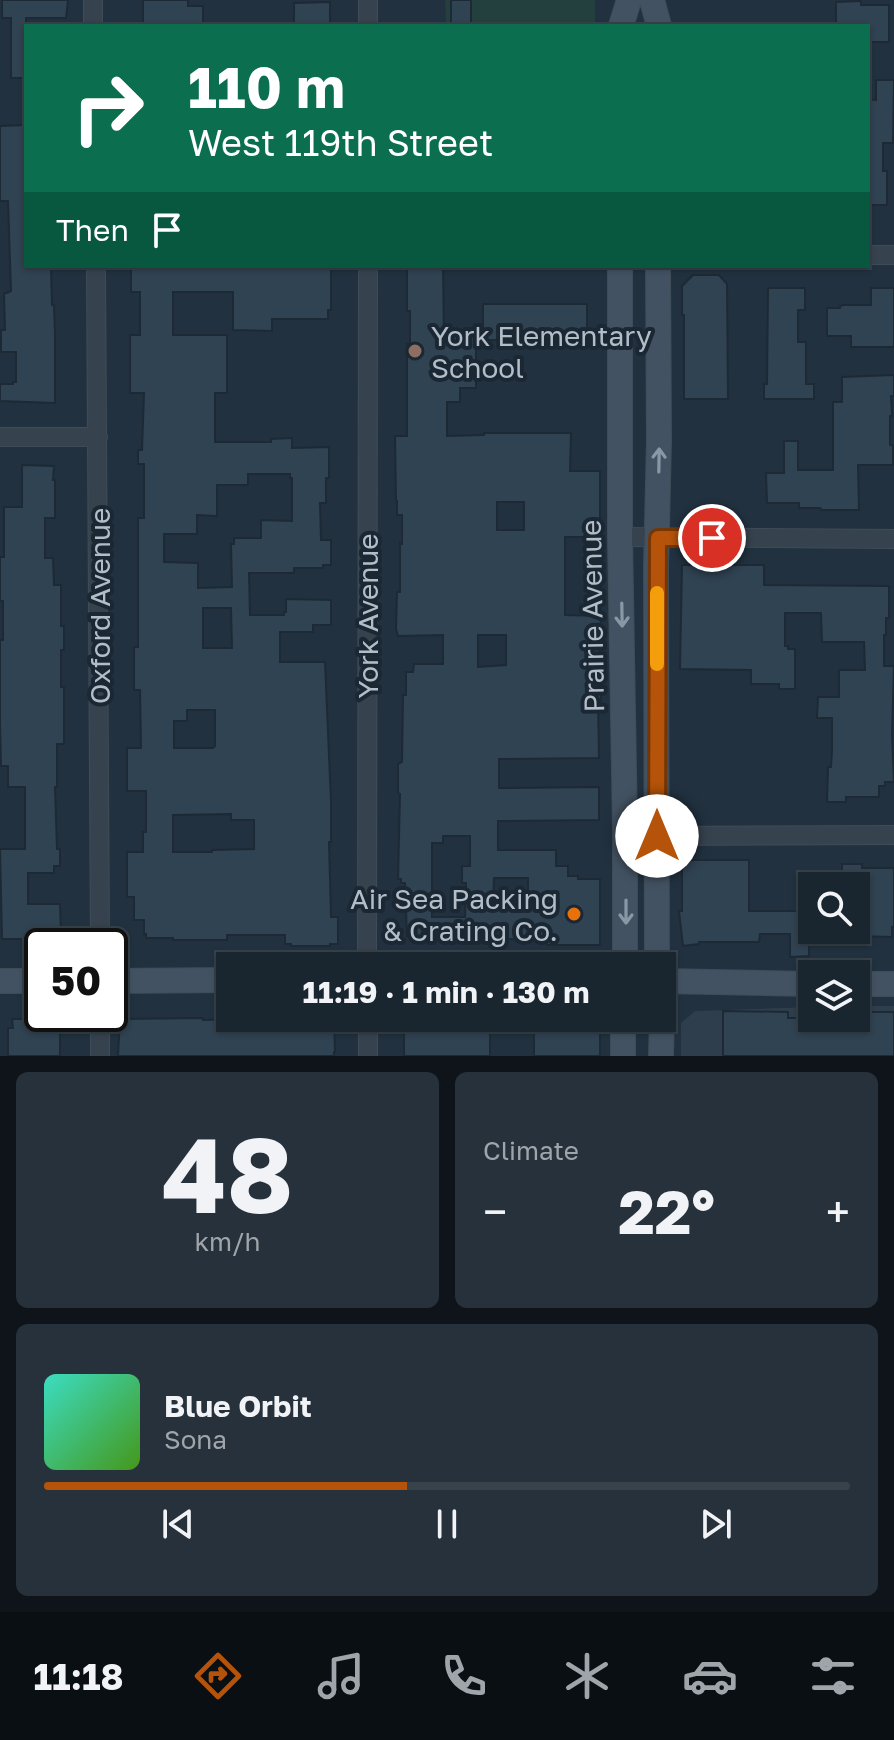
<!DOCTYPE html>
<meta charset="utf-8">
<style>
body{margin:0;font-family:"Golos Text",sans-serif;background:#26313b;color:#f1f3f6;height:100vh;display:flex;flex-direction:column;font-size:30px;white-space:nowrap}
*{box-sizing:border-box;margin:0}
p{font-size:26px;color:#9fa5aa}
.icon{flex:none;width:44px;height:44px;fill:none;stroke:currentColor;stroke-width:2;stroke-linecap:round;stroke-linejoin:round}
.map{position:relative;height:1056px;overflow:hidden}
.drawer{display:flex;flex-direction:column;gap:16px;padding:16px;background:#0e141a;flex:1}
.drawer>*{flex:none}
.banner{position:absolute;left:24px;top:24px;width:846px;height:244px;border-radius:0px;box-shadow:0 2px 6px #0004,0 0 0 2px #37424b;background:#0b6e4f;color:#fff;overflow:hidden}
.buttons{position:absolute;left:798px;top:872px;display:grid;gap:16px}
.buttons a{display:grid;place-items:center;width:72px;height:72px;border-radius:0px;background:#19252f;box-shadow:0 2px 6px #0004,0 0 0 2px #37424b;font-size:40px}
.speed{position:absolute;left:24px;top:928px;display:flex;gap:16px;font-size:40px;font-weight:700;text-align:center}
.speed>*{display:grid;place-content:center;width:104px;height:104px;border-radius:50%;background:#19252f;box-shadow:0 2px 6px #0004,0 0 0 2px #37424b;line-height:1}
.speed .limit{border:4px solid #111;border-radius:12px;background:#fff;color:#111}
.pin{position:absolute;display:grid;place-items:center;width:68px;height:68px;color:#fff;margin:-34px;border:4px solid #fff;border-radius:50%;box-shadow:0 2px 8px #0007}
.me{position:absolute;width:88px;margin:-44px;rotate:0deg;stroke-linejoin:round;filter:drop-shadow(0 0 6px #0008)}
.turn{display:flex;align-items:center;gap:28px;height:168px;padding:0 32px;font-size:36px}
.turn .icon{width:104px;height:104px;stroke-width:2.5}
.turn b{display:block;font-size:56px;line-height:68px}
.then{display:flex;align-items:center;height:76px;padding:0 32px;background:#0003;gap:16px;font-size:30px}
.big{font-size:60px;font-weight:700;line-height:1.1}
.drawer .widget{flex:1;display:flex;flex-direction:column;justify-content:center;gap:12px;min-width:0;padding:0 28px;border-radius:12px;background:#26313b}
.drawer .dial{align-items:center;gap:0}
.dial b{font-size:104px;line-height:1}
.song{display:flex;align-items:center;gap:24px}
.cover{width:96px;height:96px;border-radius:12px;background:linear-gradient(135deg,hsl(170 70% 55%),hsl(100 70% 35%))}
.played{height:8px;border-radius:4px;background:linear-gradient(90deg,#b45309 45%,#37424b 45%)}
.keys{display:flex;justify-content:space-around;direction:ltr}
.heat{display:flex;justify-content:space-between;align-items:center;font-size:44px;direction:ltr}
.drawer .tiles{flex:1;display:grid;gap:16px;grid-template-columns:1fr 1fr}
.widget:last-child{grid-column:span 2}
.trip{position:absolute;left:216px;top:952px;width:460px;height:80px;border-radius:0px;background:#19252f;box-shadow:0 2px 6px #0004,0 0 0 2px #37424b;font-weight:700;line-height:80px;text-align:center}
.menu{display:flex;height:128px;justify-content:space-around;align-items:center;background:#0a0f13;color:#9fa5aa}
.menu .icon{width:56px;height:56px}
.menu .current{color:#b45309}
.menu b{font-size:36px;color:#f1f3f6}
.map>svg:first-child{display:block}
</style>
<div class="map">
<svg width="894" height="1056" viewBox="0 0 894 1056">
<rect width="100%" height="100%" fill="#21313f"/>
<!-- airport -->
<path fill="#2f3e4c" d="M 856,1006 L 894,1006 L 894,1056 L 681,1056 L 681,1023 L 695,1011 L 812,1007 L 812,1018 L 856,1018 Z"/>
<!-- green -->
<path fill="#23403f" d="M 445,0 L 595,0 L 595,22 L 591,26 L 446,26 Z"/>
<!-- building -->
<path fill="#304353" stroke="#1d2a35" stroke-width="2" fill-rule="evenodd" d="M 2,0 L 68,0 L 66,18 L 26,18 L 26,78 L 11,78 L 11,18 L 2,18 Z
M 143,0 L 188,0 L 188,6 L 203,6 L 203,26 L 143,26 Z
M 451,0 L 471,0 L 471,24 L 451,24 Z
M 861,1 L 861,5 L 889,5 L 889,42 L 868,42 L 868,26 L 836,26 L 836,2 Z
M 330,2 L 330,26 L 294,26 L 294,3 Z
M 876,80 L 894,80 L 893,143 L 883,143 L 883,171 L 887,171 L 887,205 L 868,205 L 868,99 L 876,100 Z
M 26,125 L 26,266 L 51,266 L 52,305 L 54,305 L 55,334 L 55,403 L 0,401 L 0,384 L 13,384 L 13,382 L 16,382 L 16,352 L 1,352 L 1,330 L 5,330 L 4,294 L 11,291 L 8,201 L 0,201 L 0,126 Z
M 142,266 L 331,266 L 331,310 L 328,310 L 328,319 L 272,319 L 272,331 L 233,330 L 233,292 L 173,292 L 173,335 L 227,335 L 227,393 L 215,393 L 215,442 L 271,442 L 271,439 L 292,438 L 292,448 L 329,447 L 329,478 L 326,478 L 326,503 L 320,503 L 321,540 L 331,540 L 331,565 L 323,565 L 323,568 L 294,568 L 294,573 L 249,573 L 250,615 L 284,615 L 284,612 L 286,612 L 286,599 L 331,600 L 331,625 L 313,625 L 313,632 L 280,632 L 280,662 L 325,662 L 331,802 L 331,842 L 329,842 L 331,917 L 338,917 L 338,944 L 330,944 L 330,946 L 291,946 L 291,944 L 285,944 L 285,935 L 227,935 L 227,940 L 173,940 L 173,938 L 146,938 L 146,934 L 144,934 L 144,920 L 134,920 L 134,897 L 127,897 L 127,852 L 143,852 L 143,832 L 146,832 L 146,791 L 127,791 L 127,748 L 141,748 L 140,690 L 134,690 L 134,647 L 138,647 L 138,518 L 144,518 L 144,464 L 138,464 L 138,450 L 142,450 L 144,393 L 130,393 L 130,335 L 140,335 L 140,292 L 131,292 L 131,269 L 142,269 ZM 248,474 L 290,474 L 290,478 L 292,478 L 292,521 L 261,520 L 261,538 L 234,538 L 234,544 L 231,544 L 232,587 L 198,588 L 198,563 L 164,562 L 164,534 L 197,534 L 197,515 L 217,516 L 217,485 L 248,485 ZM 203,608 L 231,608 L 232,648 L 203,648 ZM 187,710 L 215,710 L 215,746 L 213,748 L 174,748 L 174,721 L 187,721 ZM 231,814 L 231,820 L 254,820 L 254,849 L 212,850 L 212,852 L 173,852 L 173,815 Z
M 407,266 L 443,266 L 444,335 L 476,335 L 476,388 L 460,388 L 460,402 L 447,402 L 447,436 L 484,435 L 484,433 L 571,433 L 570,471 L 600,471 L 600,537 L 565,537 L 565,615 L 601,616 L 598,680 L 601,680 L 601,701 L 598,701 L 599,758 L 499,759 L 499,788 L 599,787 L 599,820 L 498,821 L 498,850 L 556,850 L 556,866 L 568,866 L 568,876 L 578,876 L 578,879 L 600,879 L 600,945 L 547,945 L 547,940 L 507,939 L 507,937 L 484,937 L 484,935 L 407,936 L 405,883 L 401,883 L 401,879 L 398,879 L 400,794 L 398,793 L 398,764 L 402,762 L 403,695 L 406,695 L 406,672 L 413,672 L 414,664 L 443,664 L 443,635 L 398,636 L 396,629 L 397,592 L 400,592 L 400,543 L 402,544 L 402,515 L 397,515 L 397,501 L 396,501 L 395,436 L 407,436 L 407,344 L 410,344 L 410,311 L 407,311 ZM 497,502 L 524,502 L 524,530 L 497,530 ZM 478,635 L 506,635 L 506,665 L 478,667 ZM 443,836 L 470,836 L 470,866 L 462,866 L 462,883 L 466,883 L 465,917 L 432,917 L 432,843 L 443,843 ZM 494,878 L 528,878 L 528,907 L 493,907 Z
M 693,275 L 719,275 L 727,284 L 728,399 L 684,399 L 684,315 L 682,315 L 682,286 Z
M 768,288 L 805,288 L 805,310 L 798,310 L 798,342 L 806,342 L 806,384 L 814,384 L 814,399 L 764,399 L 764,384 L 767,384 Z
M 871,288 L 894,288 L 894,347 L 851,347 L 851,336 L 827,336 L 827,308 L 840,308 L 840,306 L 844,305 L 871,305 Z
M 483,304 L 587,304 L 587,340 L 483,340 Z
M 894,375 L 894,396 L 891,396 L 892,416 L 890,416 L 890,445 L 893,445 L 893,465 L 858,465 L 859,510 L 822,510 L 820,508 L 799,508 L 799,503 L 767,503 L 766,473 L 784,473 L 784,441 L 798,441 L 798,470 L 833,470 L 833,402 L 842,402 L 842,377 Z
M 22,465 L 54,466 L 53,480 L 55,480 L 55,518 L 45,518 L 45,558 L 53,558 L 54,585 L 61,585 L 61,626 L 64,626 L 64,650 L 61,650 L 61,687 L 64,687 L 64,744 L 57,744 L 57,787 L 55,787 L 57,849 L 60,849 L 60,866 L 54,866 L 54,873 L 28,873 L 28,904 L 60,904 L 61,935 L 28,935 L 28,939 L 2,939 L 0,849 L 25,849 L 25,787 L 8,787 L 8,766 L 1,766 L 0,724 L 0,640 L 3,640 L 3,601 L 0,601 L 0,557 L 4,557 L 4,507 L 22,507 Z
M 682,565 L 764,565 L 764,585 L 889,586 L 889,618 L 886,618 L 886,635 L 884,635 L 884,666 L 894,666 L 892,735 L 894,782 L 885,782 L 885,786 L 879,786 L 879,797 L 846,797 L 846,802 L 827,802 L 828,767 L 831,767 L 832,751 L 832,718 L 817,718 L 818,697 L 839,697 L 839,670 L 865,670 L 864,642 L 822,642 L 821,613 L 785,613 L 785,646 L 788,646 L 788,649 L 795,649 L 795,689 L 779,689 L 779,684 L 751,684 L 751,670 L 680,669 Z
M 682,860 L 749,860 L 749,911 L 812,911 L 812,943 L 809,943 L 809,956 L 790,957 L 790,934 L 760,934 L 759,942 L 699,942 L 699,944 L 683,946 L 679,911 L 682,911 Z
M 842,864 L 862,864 L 862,868 L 894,868 L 894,927 L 892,927 L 892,937 L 856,936 L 856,886 L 799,886 L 799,871 L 842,871 Z
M 723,1011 L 788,1012 L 788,1018 L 856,1018 L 856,1012 L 894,1012 L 894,1056 L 723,1056 Z
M 203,1018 L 203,1020 L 244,1019 L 244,1026 L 313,1027 L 313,1019 L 334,1019 L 335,1052 L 334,1052 L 334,1056 L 118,1056 L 120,1019 Z
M 490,1018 L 490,1056 L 404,1056 L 404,1028 L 408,1028 L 408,1019 Z
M 534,1018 L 600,1018 L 600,1056 L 534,1056 Z
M 12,1019 L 55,1019 L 55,1029 L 60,1029 L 60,1056 L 8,1056 L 8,1028 L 13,1028 Z"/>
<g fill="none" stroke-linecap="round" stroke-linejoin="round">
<defs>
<path id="street" d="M 93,0 L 93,26
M 368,26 L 368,0
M 868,255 L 894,255
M 96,266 L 100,946
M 0,437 L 98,437
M 620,537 L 894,539
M 657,836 L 894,835
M 367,966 L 368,266
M 100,1014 L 100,1056
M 368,1018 L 368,1056"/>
<path id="secondary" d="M 652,0 L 659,26
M 621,26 L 629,0
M 620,266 L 620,537 L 625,830 L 625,966
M 657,966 L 656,568 L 659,441 L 658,266
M 0,981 L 42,981
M 110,981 L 230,980
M 662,981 L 812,984
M 856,984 L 894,984
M 623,1056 L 623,1018
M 661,1056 L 662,1018"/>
</defs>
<!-- street casing -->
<use href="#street" stroke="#3f4c57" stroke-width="20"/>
<!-- secondary casing -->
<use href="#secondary" stroke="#3f4c57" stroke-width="26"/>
<!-- street -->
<use href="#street" stroke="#36434e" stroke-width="18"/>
<!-- secondary -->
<use href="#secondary" stroke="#435262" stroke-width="24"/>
</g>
<!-- one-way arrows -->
<defs><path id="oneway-shaft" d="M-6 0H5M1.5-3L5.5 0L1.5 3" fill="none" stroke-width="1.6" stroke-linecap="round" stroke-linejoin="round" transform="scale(2)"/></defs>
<g stroke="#8a98a6">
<use href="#oneway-shaft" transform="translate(659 460) rotate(-89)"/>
<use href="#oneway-shaft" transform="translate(622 615) rotate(89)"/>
<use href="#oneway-shaft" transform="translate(626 912) rotate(90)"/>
</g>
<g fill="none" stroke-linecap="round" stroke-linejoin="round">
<defs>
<path id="route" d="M 657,836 L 658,538 L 712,538"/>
</defs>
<!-- route casing -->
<use href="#route" stroke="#753606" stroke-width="20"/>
<!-- route -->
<use href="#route" stroke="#b45309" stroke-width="14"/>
<!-- slow -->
<path stroke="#f59e0b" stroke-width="14" d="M 657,593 L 657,664"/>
</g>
<!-- markers -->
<circle fill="#8d6e63" stroke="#1b2833" stroke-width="3" cx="415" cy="351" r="8"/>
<circle fill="#e8710a" stroke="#1b2833" stroke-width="3" cx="574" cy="914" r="8"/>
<g text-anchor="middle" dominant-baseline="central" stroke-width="8" stroke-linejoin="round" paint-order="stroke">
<!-- poi labels -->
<g font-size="28" fill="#b1beca" stroke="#1b2833" text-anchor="start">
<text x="431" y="335">York Elementary<tspan x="431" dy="32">School</tspan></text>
<text x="558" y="898" text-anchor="end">Air Sea Packing<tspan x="558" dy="32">&amp; Crating Co.</tspan></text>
</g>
<!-- street labels -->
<g font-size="28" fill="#b1beca" stroke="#1b2833">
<text transform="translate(99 606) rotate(-90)">Oxford Avenue</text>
<text transform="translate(367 616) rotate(-90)">York Avenue</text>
<text transform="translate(592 616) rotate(-91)">Prairie Avenue</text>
</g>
</g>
</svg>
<div class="buttons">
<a><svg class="icon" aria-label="search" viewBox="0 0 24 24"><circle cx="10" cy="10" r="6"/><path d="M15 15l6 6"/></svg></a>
<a><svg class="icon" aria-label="layers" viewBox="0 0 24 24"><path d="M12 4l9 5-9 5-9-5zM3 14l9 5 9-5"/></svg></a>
</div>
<div class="speed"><div class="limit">50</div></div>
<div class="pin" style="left:712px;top:538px;background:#d93025"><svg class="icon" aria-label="arrive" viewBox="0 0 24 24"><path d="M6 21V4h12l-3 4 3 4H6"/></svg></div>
<svg class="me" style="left:657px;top:836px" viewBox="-20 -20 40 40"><circle r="19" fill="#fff"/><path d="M0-13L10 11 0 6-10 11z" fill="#b45309"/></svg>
<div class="trip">11:19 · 1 min · 130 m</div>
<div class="banner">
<div class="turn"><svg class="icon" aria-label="right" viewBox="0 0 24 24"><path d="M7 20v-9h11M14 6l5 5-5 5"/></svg><div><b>110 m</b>West 119th Street</div></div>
<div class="then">Then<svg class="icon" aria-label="arrive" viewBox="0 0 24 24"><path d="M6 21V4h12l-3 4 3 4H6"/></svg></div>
</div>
</div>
<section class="drawer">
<div class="tiles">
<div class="widget dial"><b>48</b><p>km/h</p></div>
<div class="widget"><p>Climate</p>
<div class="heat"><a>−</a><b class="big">22°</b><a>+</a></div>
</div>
<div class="widget">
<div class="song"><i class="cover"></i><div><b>Blue Orbit</b><p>Sona</p></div></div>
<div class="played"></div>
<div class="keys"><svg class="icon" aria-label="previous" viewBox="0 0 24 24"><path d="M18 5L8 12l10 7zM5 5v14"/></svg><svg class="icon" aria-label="pause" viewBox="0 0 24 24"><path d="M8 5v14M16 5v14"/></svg><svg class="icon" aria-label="next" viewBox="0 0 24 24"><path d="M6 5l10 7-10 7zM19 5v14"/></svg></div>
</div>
</div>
</section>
<nav class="menu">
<b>11:18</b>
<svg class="icon current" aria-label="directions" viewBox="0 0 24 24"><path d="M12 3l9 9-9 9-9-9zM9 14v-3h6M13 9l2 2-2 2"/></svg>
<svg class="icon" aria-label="music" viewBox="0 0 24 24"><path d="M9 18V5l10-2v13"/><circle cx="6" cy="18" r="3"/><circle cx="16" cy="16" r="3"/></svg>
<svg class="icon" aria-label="phone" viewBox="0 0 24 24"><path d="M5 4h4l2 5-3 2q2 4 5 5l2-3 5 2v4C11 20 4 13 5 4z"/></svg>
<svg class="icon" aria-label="climate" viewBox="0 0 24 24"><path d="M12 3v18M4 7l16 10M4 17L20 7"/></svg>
<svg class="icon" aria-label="car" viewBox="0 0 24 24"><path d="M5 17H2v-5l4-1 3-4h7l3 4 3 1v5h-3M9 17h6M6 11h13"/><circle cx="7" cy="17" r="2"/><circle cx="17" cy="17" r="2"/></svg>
<svg class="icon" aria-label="filters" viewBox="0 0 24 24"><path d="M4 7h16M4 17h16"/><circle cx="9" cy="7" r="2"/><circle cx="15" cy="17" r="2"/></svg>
</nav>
